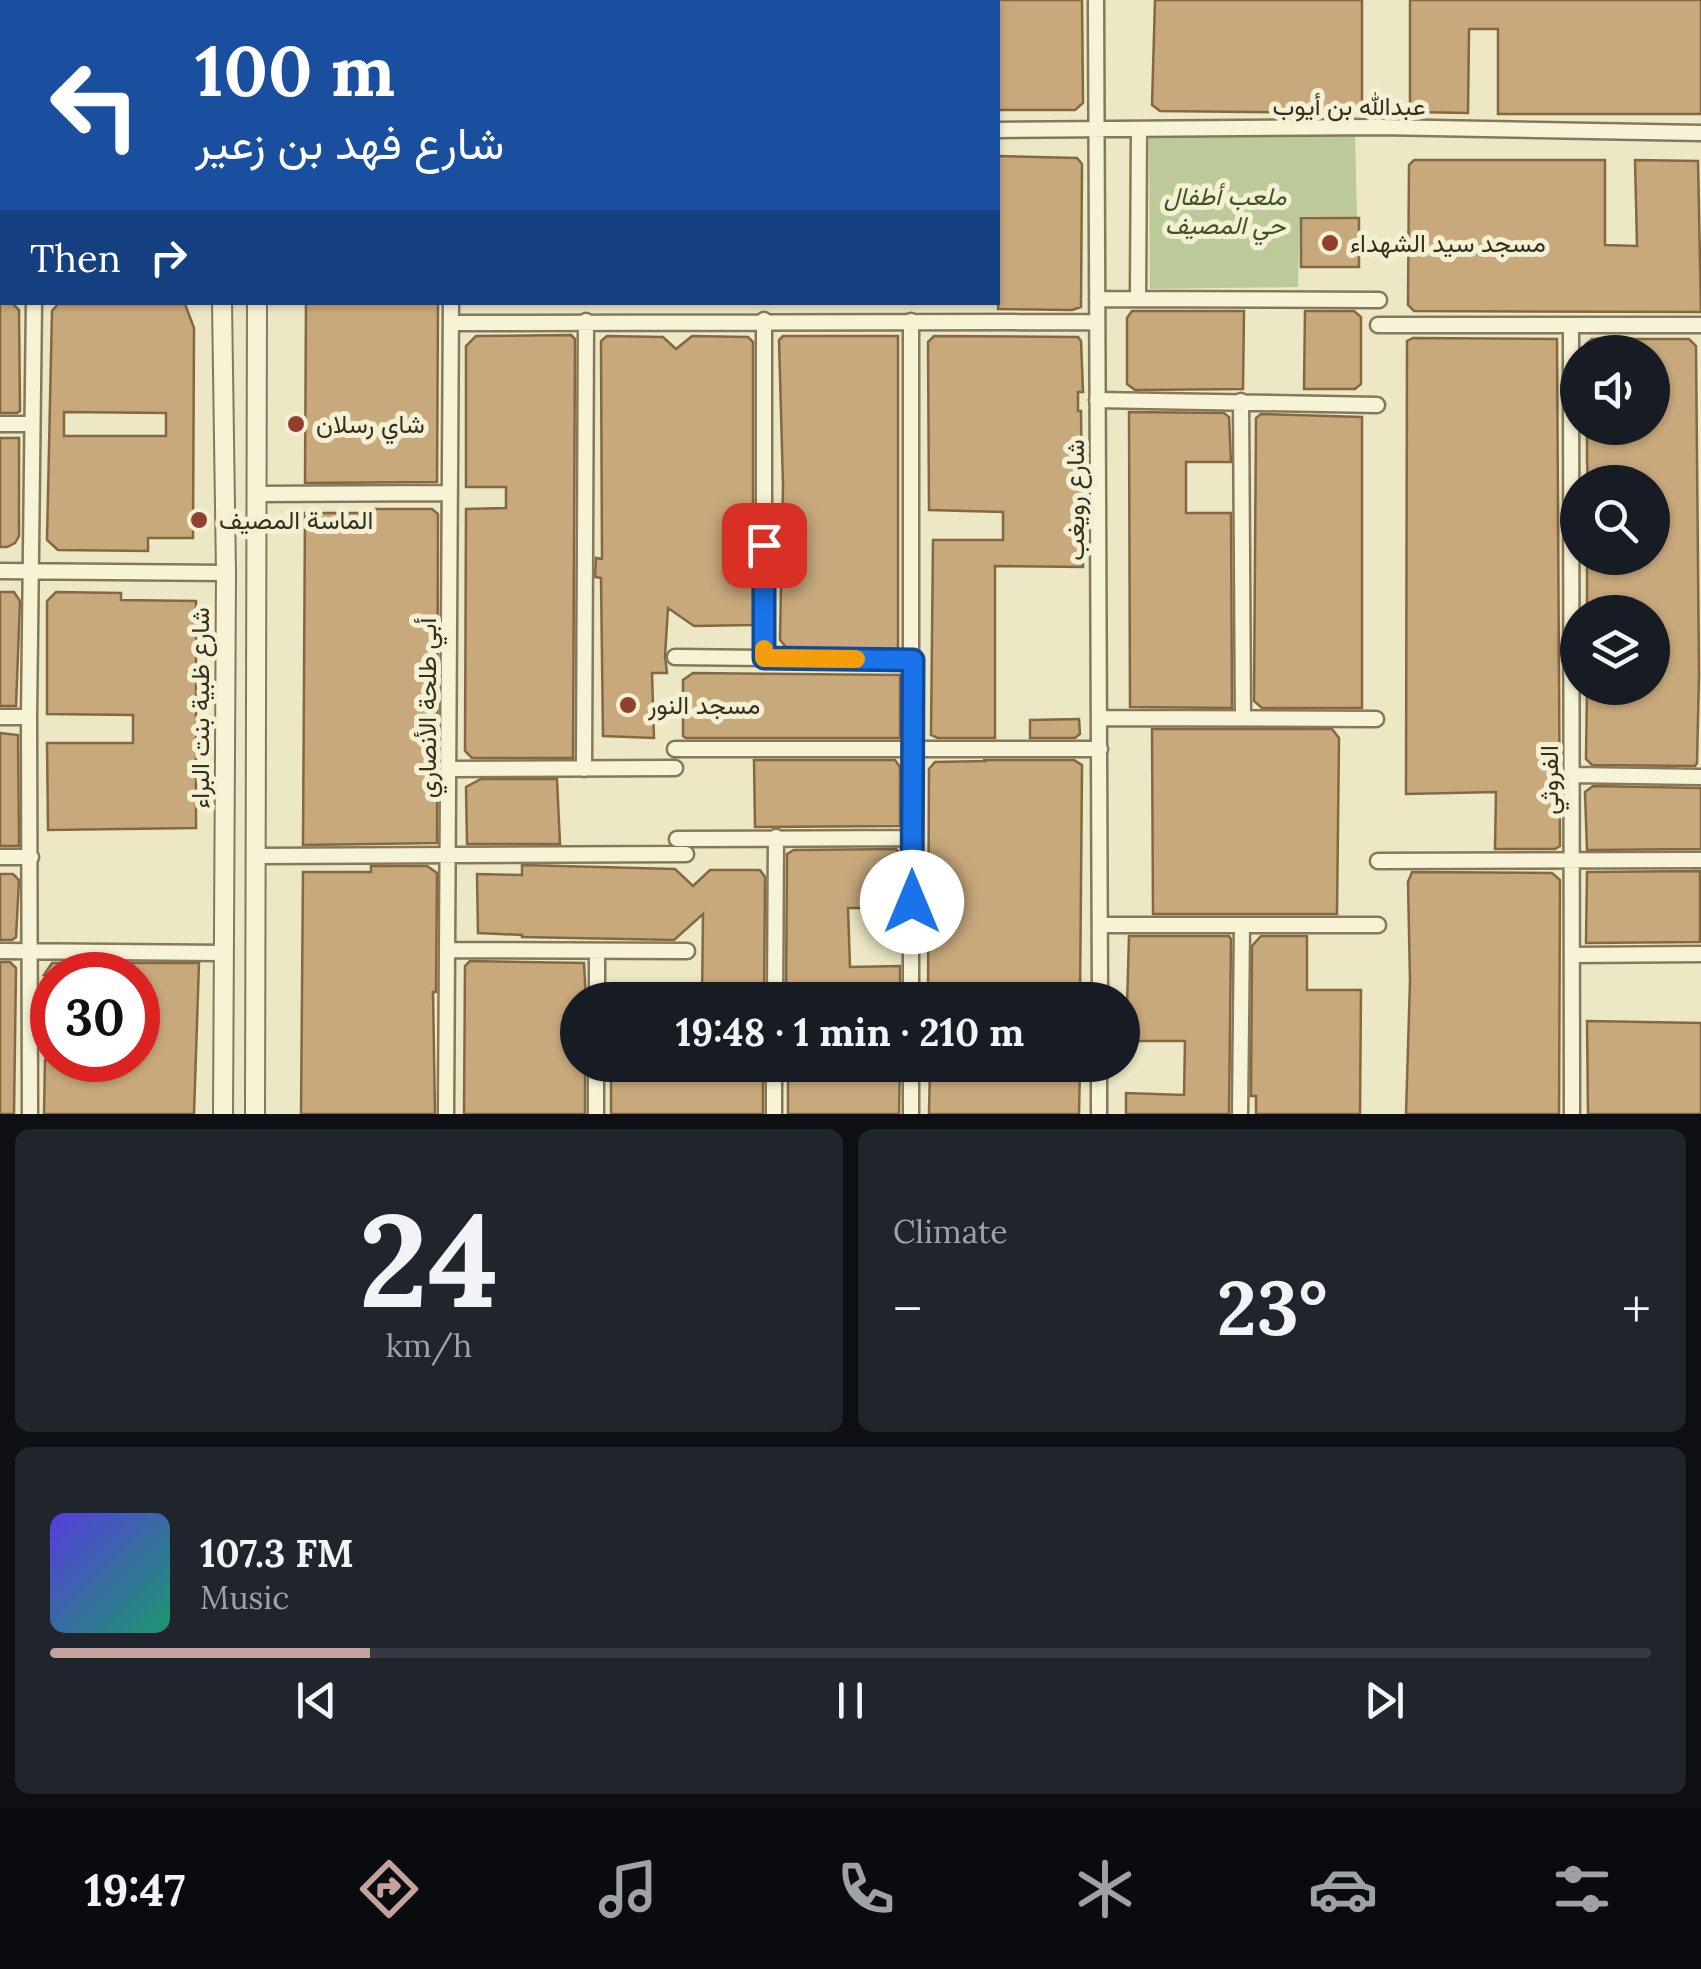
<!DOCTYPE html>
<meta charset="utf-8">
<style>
body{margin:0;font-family:Lora,Vazirmatn,serif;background:#20242c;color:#f1f3f6;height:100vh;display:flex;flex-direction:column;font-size:38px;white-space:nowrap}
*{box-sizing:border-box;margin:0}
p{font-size:32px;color:#9ea1a6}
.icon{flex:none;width:55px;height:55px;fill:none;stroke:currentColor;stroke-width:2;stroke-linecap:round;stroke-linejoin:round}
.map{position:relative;height:1114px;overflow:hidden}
.sheet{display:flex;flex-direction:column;gap:15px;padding:15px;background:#0d0f14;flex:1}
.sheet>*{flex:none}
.guide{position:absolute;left:0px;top:0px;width:1000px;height:305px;box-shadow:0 2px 8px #0004;background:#1a4fa0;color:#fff;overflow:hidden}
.buttons{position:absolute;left:1560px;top:335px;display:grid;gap:20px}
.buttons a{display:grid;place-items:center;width:110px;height:110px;border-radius:50%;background:#171b24;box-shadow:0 2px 8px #0004;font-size:50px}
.speed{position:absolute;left:30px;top:952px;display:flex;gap:20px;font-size:50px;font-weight:700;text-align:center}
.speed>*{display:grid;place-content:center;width:130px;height:130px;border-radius:50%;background:#171b24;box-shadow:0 2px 8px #0004;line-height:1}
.speed .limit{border:15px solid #d22;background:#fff;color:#111}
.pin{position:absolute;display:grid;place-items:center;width:85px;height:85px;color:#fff;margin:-42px;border-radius:20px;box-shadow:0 5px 15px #0006}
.me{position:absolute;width:110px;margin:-55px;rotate:0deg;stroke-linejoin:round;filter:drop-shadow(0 0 8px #0008)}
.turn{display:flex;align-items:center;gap:35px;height:210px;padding:0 30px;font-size:45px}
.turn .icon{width:130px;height:130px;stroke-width:2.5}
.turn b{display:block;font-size:70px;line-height:85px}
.then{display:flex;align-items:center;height:95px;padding:0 30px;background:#0003;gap:20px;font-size:38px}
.big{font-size:75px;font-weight:700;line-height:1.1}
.sheet .card{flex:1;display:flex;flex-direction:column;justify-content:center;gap:15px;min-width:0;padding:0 35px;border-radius:15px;background:#20242c}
.sheet .dial{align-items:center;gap:0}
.dial b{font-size:130px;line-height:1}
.song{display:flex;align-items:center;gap:30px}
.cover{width:120px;height:120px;border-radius:15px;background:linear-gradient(135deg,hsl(250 70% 55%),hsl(160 70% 35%))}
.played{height:10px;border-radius:5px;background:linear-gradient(90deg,#c6a29c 20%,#363941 20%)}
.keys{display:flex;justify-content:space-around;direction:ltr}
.heat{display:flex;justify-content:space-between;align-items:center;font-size:55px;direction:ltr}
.sheet .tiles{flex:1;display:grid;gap:15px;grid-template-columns:1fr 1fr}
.card:last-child{grid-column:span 2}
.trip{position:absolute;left:560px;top:982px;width:580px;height:100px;border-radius:50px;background:#171b24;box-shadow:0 2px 8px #0004;font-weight:700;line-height:100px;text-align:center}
.menu{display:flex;height:160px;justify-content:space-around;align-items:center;background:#090b0e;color:#9ea1a6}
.menu .icon{width:70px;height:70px}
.menu .current{color:#c6a29c}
.menu b{font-size:45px;color:#f1f3f6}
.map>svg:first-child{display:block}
</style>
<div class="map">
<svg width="1701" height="1114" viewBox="0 0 1701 1114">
<rect width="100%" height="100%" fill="#ece7c4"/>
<!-- green -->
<path fill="#bbca98" d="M 1355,135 L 1357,217 L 1300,216 L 1298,287 L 1150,289 L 1149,136 Z"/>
<!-- building -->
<path fill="#c8a97c" stroke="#846842" stroke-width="2.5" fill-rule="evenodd" d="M 998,0 L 1082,0 L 1083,103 L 1075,110 L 998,110 Z
M 1155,0 L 1362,0 L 1362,106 L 1354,113 L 1160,111 L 1152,105 Z
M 1410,0 L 1701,0 L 1701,114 L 1498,114 L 1498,29 L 1469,29 L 1468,113 L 1410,112 Z
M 998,156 L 1077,158 L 1082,164 L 1081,307 L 1072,310 L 998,309 Z
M 1414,160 L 1605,160 L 1605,245 L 1637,246 L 1635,160 L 1698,161 L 1701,312 L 1414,311 L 1408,305 L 1409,165 Z
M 1301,218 L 1359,218 L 1359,267 L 1301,267 Z
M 306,302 L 438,302 L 437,482 L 305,483 Z
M 0,303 L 13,304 L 19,310 L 20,411 L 17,413 L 0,413 Z
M 58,304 L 185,304 L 194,328 L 193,538 L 148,538 L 148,551 L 58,550 L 47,540 L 52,311 ZM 64,412 L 166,413 L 166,436 L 64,436 Z
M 1132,311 L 1244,311 L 1243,389 L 1135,390 L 1127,384 L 1127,318 Z
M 1305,311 L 1354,311 L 1361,317 L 1361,384 L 1355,389 L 1304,389 Z
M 571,335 L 575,339 L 573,758 L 472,758 L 465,751 L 466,509 L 506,508 L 506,487 L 466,487 L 466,346 L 476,336 Z
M 607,336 L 663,337 L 676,349 L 692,336 L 748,337 L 753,342 L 753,625 L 694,626 L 668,608 L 665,656 L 667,673 L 652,673 L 654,738 L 603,736 L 601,578 L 595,577 L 596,558 L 602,559 L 601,341 Z
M 783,336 L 898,336 L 898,649 L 787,648 L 780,640 L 783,485 L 779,340 Z
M 934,336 L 1078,337 L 1081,341 L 1083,392 L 1078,392 L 1078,411 L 1081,411 L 1083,567 L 995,566 L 995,738 L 938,738 L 931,735 L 933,540 L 1003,540 L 1003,512 L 929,510 L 928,342 Z
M 1413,338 L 1557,339 L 1560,846 L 1555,849 L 1495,849 L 1496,792 L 1406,794 L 1407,341 Z
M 1592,339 L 1689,339 L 1696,346 L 1699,674 L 1697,763 L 1695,766 L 1592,765 L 1586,759 L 1587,688 L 1652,688 L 1652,612 L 1587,612 L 1587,558 L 1652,558 L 1652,482 L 1588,482 L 1587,461 L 1587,428 L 1652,428 L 1652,352 L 1586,352 L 1586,344 Z
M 1129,412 L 1224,413 L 1229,417 L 1231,462 L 1186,462 L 1186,513 L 1231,513 L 1232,708 L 1130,707 Z
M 1261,414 L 1362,417 L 1362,708 L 1262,708 L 1254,701 L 1256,418 Z
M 0,438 L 19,438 L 19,536 L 15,543 L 7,547 L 0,547 Z
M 372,509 L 432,509 L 438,514 L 437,843 L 303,845 L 305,513 L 372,513 Z
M 0,592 L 14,592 L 20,601 L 16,706 L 0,706 Z
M 56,592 L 121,593 L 121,600 L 196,601 L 196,828 L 48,830 L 47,743 L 133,743 L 133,715 L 47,714 L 47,601 Z
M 693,673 L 900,675 L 900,738 L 686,738 L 683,736 L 683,680 Z
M 1079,719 L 1080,734 L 1075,738 L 1030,738 L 1030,720 Z
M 1152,729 L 1332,729 L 1339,738 L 1337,914 L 1153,914 Z
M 0,733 L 18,735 L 19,846 L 0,846 Z
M 754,760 L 895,760 L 900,767 L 900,826 L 755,827 Z
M 983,760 L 1074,760 L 1082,765 L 1080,1000 L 928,1000 L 929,769 L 935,762 L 987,761 Z
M 481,779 L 557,779 L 560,844 L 467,844 L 466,787 Z
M 1593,786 L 1701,788 L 1701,849 L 1587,850 L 1585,792 Z
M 896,849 L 900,854 L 900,908 L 848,908 L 850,967 L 900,966 L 900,1000 L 786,1000 L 787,854 L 794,850 Z
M 522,865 L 675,869 L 693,886 L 710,870 L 760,870 L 765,877 L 764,1000 L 702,1000 L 703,914 L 674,940 L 522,937 L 522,935 L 478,933 L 477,874 L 522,875 Z
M 371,866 L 427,866 L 437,873 L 436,992 L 433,992 L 435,1114 L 301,1114 L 303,872 L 371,872 Z
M 1700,871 L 1700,942 L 1586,943 L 1587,872 Z
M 1412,872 L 1552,873 L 1560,880 L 1559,1114 L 1406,1114 L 1410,981 L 1408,882 Z
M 0,874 L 13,874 L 19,880 L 16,937 L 12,940 L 0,940 Z
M 1129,936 L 1229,936 L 1231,939 L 1229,1114 L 1126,1114 L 1126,1093 L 1184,1095 L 1185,1041 L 1126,1041 Z
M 1261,936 L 1307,936 L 1307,990 L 1361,990 L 1360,1114 L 1256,1114 L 1256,1096 L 1251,1096 L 1252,946 Z
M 470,961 L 584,963 L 586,1000 L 578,1000 L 578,1065 L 585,1065 L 585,1114 L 464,1114 L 465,966 Z
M 0,962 L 10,962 L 16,968 L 14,1114 L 0,1114 Z
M 52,963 L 199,963 L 194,1114 L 44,1114 L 45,1060 L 138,1060 L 138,975 L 44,975 Z
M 613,986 L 676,986 L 688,1000 L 613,1000 Z
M 1587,1021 L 1701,1023 L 1701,1114 L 1588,1114 Z
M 611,1065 L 763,1065 L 763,1114 L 611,1114 Z
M 788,1065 L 900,1065 L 899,1114 L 788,1114 Z
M 930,1065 L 1080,1068 L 1079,1114 L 929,1114 Z"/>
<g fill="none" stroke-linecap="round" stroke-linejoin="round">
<defs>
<path id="minor" d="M 33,0 L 33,2
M 1096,0 L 1100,1000
M 122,2 L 122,0
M 686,2 L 686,0
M 998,130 L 1380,127 L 1701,133
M 0,279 L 2,279
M 1138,298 L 1139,129
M 1097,299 L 1379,300
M 764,320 L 764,658
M 911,321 L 911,1000
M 451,323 L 1097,322
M 1378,325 L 1701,325
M 1571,326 L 1572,1114
M 1097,400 L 1377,405
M 1241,401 L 1243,717
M 0,424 L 32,424
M 257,494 L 450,493
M 0,571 L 226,573
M 675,657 L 913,660
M 0,717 L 29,717
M 1099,718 L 1376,719
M 675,749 L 1100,749
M 449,769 L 675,768
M 584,769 L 586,321
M 1572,775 L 1701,777
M 677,839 L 912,838
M 258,856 L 686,854
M 0,857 L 31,857
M 1378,861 L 1701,860
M 1102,925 L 1378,925
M 447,950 L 687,951
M 0,951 L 224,953
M 1573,955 L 1701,954
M 597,1000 L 597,951
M 775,1000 L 776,837
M 30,1114 L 29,717 L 34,302
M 446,1114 L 451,302
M 596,1114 L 596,1065
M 774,1114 L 774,1065
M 911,1114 L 911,1065
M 1099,1114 L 1099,1065
M 1240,1114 L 1242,925"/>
<path id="tertiary" d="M 224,2 L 225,0
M 258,2 L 258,0
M 222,302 L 226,573 L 223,1114
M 255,1114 L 257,302"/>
</defs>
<!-- minor casing -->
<use href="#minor" stroke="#86795b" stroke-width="19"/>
<!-- tertiary casing -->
<use href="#tertiary" stroke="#86795b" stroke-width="22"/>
<!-- minor -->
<use href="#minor" stroke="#f7f3d7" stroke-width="14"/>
<!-- tertiary -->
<use href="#tertiary" stroke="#f7f3d7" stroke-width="18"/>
</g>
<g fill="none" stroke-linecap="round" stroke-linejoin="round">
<defs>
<path id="route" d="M 764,545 L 764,658 L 913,660 L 912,902"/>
</defs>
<!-- route casing -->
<use href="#route" stroke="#114b97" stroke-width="25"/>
<!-- route -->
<use href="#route" stroke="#1a73e8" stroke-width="18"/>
<!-- slow -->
<path stroke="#f59e0b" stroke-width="18" d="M 764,649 L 764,658 L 856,659"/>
</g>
<!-- markers -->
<g fill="#923f2e" stroke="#f4f0d3" stroke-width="4">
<circle cx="1330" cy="243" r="10"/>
<circle cx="296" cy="424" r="10"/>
<circle cx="199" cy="520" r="10"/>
<circle cx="628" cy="705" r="10"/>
</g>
<g text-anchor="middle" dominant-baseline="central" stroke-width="10" stroke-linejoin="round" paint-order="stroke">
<!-- street labels -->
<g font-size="25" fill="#362e1f" stroke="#f4f0d3">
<text x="1349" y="106">عبدالله بن أيوب</text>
<text transform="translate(1075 500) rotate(-90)">شارع رويغب</text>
<text transform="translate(200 708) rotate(-90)">شارع ظبية بنت البراء</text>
<text transform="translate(427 708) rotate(-90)">أبي طلحة الأنصاري</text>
<text transform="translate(1549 780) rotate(-90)">الفروثي</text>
</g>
<!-- park labels -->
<g font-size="25" font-style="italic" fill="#3f5226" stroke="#f4f0d3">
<text x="1225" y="196">ملعب أطفال<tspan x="1225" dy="29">حي المصيف</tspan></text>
</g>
<!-- poi labels -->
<g font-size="25" fill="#362e1f" stroke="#f4f0d3" text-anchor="start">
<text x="1350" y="243">مسجد سيد الشهداء</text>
<text x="316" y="424">شاي رسلان</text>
<text x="219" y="520">الماسة المصيف</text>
<text x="648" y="705">مسجد النور</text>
</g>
</g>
</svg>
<div class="buttons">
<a><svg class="icon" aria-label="sound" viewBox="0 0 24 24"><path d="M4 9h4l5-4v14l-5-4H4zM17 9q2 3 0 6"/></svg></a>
<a><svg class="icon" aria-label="search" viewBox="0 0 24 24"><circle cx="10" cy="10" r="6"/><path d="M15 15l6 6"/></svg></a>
<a><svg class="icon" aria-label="layers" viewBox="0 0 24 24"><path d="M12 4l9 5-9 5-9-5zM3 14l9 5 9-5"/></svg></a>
</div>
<div class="speed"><div class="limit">30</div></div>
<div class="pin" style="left:764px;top:545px;background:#d93025"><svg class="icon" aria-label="arrive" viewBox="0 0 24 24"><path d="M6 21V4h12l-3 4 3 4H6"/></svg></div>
<svg class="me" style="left:912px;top:902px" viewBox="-20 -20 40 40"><circle r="19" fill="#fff"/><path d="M0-13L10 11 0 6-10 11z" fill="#1a73e8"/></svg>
<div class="trip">19:48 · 1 min · 210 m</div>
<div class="guide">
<div class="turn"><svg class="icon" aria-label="left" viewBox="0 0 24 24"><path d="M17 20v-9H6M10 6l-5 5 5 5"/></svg><div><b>100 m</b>شارع فهد بن زعير</div></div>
<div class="then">Then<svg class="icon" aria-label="right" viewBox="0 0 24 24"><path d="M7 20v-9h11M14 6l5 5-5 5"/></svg></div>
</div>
</div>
<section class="sheet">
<div class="tiles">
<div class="card dial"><b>24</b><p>km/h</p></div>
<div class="card"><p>Climate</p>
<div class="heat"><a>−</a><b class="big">23°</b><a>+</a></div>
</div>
<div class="card">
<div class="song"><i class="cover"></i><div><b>107.3 FM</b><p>Music</p></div></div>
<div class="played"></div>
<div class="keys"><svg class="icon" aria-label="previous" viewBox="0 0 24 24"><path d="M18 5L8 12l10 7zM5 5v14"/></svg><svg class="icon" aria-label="pause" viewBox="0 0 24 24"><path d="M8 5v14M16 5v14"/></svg><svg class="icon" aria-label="next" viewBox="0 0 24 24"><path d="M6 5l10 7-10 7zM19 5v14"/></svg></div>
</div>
</div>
</section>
<nav class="menu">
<b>19:47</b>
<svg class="icon current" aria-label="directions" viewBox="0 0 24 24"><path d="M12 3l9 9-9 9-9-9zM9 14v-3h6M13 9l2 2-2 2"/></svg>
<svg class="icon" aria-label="music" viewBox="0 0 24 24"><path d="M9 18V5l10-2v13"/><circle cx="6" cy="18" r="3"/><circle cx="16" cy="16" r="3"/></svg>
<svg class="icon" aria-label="phone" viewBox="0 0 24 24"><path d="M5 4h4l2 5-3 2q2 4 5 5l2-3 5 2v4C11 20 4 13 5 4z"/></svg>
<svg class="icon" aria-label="climate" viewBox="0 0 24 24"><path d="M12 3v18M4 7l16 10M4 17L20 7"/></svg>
<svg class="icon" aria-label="car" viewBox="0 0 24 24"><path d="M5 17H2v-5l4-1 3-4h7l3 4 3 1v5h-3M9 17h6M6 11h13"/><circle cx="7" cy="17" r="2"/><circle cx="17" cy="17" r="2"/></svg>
<svg class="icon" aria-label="filters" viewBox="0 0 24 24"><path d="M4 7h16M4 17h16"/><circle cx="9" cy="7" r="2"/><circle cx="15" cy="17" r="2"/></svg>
</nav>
